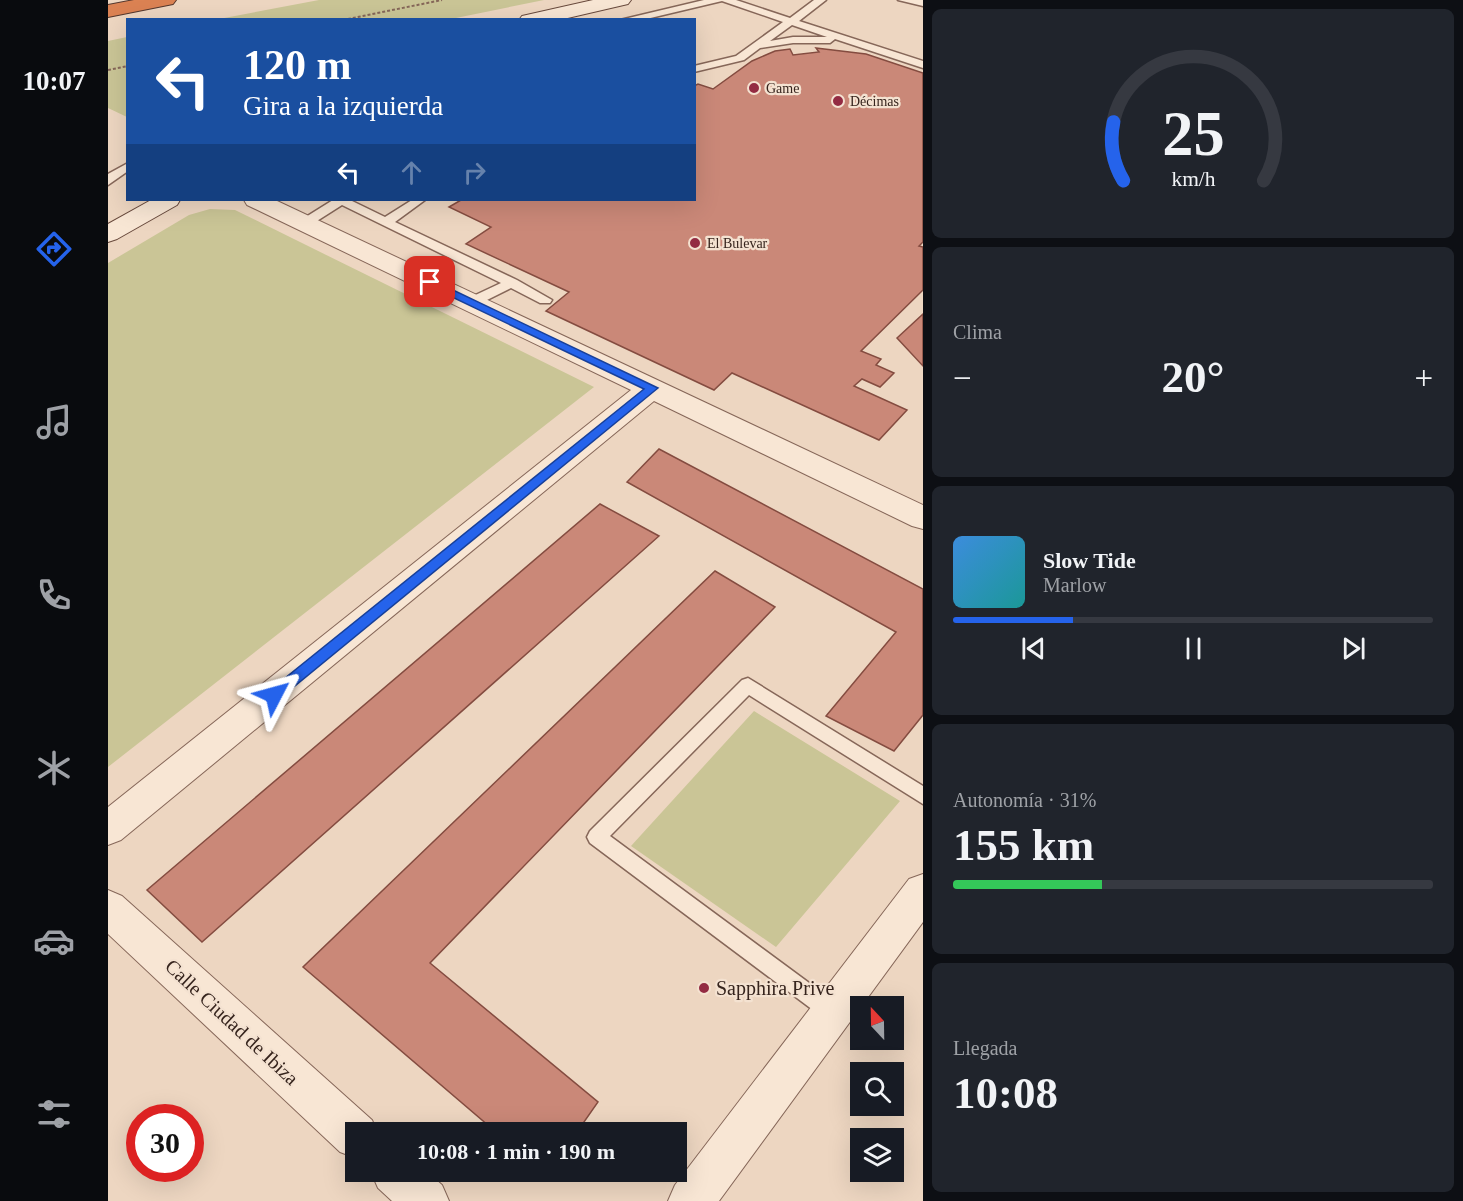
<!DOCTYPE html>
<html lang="es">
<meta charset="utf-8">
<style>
body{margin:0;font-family:"Times New Roman",serif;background:#20242c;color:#f1f3f6;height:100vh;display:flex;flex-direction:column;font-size:22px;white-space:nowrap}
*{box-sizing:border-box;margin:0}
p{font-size:20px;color:#9ea1a6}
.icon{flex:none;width:33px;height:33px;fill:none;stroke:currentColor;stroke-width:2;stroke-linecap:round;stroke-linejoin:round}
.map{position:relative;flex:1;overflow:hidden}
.sheet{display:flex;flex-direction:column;gap:9px;padding:9px;background:#0d0f14;width:540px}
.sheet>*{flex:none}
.top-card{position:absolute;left:18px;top:18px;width:570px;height:183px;border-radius:0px;box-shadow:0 6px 24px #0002;background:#1a4fa0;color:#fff;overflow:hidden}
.needle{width:39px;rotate:338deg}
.controls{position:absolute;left:742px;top:996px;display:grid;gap:12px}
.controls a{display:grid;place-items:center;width:54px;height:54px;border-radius:0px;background:#171b24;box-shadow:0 6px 24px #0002;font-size:30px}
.speed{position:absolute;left:18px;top:1104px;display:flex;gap:12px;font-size:30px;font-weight:700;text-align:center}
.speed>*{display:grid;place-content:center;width:78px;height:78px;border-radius:50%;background:#171b24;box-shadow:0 6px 24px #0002;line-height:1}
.speed .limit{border:9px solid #d22;background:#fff;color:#111}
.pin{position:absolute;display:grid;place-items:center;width:51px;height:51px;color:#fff;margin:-26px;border-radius:12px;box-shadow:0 3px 9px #0006}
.me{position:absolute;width:66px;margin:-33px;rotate:51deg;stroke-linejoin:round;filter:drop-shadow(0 0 4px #0008)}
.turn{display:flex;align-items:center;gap:21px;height:126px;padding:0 18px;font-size:27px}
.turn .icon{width:78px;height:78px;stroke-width:2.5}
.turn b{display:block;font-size:42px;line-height:51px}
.lanes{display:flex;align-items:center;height:57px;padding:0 18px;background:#0003;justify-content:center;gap:30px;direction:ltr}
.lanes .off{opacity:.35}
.big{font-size:45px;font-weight:700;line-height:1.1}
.sheet .card{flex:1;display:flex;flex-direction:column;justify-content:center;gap:9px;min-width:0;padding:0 21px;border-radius:9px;background:#20242c}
.sheet .dial{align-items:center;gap:0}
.dial svg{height:156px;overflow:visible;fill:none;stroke:#363941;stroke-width:7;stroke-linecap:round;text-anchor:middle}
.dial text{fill:#f1f3f6;stroke:none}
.song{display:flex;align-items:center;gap:18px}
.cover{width:72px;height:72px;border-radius:9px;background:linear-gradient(135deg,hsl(210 70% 55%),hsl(180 70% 35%))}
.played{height:6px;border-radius:3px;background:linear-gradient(90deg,#2563eb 25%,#363941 25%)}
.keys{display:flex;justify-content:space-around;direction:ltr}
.heat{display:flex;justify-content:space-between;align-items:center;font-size:33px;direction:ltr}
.charge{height:9px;border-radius:4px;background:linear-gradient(90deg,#34c759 31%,#363941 0)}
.trip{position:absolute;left:237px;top:1122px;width:342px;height:60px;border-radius:0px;background:#171b24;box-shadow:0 6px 24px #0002;font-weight:700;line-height:60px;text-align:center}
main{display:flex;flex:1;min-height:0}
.tabs{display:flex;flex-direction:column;width:108px;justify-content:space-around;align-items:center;background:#090b0e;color:#9ea1a6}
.tabs .icon{width:42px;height:42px}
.tabs .selected{color:#2563eb}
.tabs b{font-size:27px;color:#f1f3f6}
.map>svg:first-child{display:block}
</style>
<main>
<nav class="tabs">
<b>10:07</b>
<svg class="icon selected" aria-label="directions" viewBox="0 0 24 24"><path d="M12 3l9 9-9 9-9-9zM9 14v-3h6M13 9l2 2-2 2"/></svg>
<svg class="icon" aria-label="music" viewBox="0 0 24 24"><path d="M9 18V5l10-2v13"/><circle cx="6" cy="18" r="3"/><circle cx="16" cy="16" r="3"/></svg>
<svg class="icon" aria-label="phone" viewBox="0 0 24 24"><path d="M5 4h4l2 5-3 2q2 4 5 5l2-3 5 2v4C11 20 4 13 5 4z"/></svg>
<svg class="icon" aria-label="climate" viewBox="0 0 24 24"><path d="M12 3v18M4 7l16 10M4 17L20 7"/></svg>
<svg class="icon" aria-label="car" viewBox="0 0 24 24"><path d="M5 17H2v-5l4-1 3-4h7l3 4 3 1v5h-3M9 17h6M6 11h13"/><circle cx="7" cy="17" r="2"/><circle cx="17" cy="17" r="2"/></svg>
<svg class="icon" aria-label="filters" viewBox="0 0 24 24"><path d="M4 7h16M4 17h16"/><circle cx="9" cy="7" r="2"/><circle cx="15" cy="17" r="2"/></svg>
</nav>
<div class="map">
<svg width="815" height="1201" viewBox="0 0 815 1201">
<rect width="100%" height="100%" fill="#edd6c1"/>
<!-- green -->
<path fill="#cac596" d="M 211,0 L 436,0 L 343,19 L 111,19 Z
M 19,37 L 20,37 L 19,117 L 0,108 L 0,41 Z
M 102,209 L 127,210 L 486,387 L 0,767 L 0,263 L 81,215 Z
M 646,711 L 792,801 L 668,947 L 523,846 Z"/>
<!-- building -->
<path fill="#ca8878" stroke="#844c40" stroke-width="1.5" d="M 708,48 L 758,54 L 815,73 L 815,242 L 811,246 L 815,247 L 815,290 L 753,351 L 773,359 L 768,365 L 786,373 L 772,387 L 754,379 L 746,386 L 799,410 L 771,440 L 624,373 L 606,390 L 438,311 L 461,292 L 358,244 L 383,227 L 341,207 L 353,200 L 586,200 L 586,86 L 590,84 L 605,89 L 644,61 L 667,51 L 682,49 L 685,55 L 711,52 Z
M 815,314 L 815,366 L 789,338 Z
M 551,449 L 815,589 L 815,715 L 786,751 L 718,716 L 788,632 L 519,482 Z
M 492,504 L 551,536 L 94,942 L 39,890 Z
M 607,571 L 667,607 L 322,963 L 490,1102 L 469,1132 L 388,1132 L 195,967 Z"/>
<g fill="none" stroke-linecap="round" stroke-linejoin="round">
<defs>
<path id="lane" d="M 596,0 L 628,0 L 682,18 L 706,0 L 718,0 L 691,21 L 815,61 L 815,68 L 727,39 L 722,43 L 685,43 L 652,48 L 636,60 L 586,72 L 586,66 L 628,56 L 675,22 L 614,1 L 534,20 L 512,20 ZM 684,25 L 719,37 L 685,37 L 662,41 Z
M 790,0 L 815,0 L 815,6 Z
M 20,163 L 20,171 L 0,185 L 0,174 Z
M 225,200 L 242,200 L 277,217 L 304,200 L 317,200 L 287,222 L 409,280 L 444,300 L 442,303 L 432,303 L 403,288 L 369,305 L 359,305 L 357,302 L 359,299 L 393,283 L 234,205 L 201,226 L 193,226 L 191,223 L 193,220 Z
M 640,678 L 815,786 L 815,804 L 641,695 L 502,836 L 731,1005 L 734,1012 L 731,1019 L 724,1022 L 717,1019 L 482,843 L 479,837 L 482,831 L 634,680 Z"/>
<path id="street" d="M 136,200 L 167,200 L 815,505 L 815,529 L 804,526 L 546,401 L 13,840 L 0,845 L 0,807 L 523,390 L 139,205 Z
M 815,874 L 815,922 L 611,1201 L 560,1201 L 567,1185 L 801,879 Z
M 0,890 L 14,896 L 264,1120 L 269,1132 L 248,1132 L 248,1158 L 232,1152 L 0,934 Z
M 263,1172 L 319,1172 L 334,1185 L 341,1201 L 284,1201 L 270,1188 Z"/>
<path id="secondary" d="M 485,0 L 523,0 L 520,4 L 451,20 L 411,20 L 414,16 Z
M 43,200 L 72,200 L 69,205 L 9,239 L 0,242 L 0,224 Z"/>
<path id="highway" d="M 26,0 L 68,0 L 65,4 L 0,17 L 0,5 Z"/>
</defs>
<!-- lane casing -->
<use href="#lane" stroke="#866759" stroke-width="3"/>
<!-- street casing -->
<use href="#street" stroke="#866759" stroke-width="2"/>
<!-- secondary casing -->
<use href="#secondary" stroke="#68493c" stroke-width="2"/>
<!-- highway casing -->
<use href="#highway" stroke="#53372d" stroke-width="2"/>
<!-- path -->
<path stroke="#866759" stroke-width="2" stroke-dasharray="3 2" stroke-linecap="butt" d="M 235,20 L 334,0
M 0,70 L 20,66"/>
<!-- lane -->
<use href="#lane" fill="#f8e6d4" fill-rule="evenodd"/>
<!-- street -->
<use href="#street" fill="#f8e6d4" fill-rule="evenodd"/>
<!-- secondary -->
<use href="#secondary" fill="#f8e6d4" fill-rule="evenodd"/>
<!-- highway -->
<use href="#highway" fill="#db8253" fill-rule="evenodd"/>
</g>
<!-- route -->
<path fill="#2563eb" stroke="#184099" stroke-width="1.5" d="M 322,279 L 550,388 L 171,699 L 161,699 L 159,695 L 161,691 L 536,389 L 319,285 L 319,280 Z"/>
<!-- markers -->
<g fill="#932b42" stroke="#f4e2d1" stroke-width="2">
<circle cx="646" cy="88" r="6"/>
<circle cx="730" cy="101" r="6"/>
<circle cx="587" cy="243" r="6"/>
<circle cx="596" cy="988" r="6"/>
</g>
<g text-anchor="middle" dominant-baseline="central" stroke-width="4.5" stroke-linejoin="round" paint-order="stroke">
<!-- far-poi labels -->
<g font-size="14" fill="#36241d" stroke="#f4e2d1" text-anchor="start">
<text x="658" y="88">Game</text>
<text x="742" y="101">Décimas</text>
<text x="599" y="243">El Bulevar</text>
</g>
<!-- near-poi labels -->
<g font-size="20" fill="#36241d" stroke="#f4e2d1" text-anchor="start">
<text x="608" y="988">Sapphira Prive</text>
</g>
<!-- near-street labels -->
<g font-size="20" fill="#36241d" stroke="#f4e2d1">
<text transform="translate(124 1022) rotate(43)">Calle Ciudad de Ibiza</text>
</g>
</g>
</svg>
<div class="controls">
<a><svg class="needle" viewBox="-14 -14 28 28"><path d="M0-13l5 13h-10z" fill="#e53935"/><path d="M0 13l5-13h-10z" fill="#9ea1a6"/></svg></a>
<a><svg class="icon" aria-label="search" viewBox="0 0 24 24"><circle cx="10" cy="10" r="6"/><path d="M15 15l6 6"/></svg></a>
<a><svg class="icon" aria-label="layers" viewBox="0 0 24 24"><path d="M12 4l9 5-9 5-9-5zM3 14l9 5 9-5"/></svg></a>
</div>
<div class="speed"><div class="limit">30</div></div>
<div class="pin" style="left:322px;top:282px;background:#d93025"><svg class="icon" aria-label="arrive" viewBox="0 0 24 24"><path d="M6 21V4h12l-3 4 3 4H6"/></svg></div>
<svg class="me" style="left:166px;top:695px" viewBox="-20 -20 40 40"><path d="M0-17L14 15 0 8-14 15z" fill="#2563eb" stroke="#fff" stroke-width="4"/></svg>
<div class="trip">10:08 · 1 min · 190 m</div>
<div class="top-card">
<div class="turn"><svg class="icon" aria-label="left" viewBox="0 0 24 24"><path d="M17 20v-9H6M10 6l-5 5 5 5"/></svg><div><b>120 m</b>Gira a la izquierda</div></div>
<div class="lanes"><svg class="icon" aria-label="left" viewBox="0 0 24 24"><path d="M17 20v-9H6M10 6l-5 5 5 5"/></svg><svg class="icon off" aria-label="ahead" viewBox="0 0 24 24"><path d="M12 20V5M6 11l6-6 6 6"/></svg><svg class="icon off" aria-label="right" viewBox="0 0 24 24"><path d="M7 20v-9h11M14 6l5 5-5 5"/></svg></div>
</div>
</div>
<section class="sheet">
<div class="card dial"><svg viewBox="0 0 100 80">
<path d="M14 69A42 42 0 1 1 86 69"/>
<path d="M14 69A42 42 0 0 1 9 39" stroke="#2563eb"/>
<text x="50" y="56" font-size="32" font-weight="700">25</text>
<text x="50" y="72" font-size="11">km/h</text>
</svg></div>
<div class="card"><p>Clima</p>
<div class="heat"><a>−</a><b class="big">20°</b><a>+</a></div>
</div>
<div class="card">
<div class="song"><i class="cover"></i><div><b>Slow Tide</b><p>Marlow</p></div></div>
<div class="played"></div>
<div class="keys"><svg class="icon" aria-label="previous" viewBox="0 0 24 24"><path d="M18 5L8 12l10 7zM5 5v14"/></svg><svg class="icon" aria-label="pause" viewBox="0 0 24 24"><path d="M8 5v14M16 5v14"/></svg><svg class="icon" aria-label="next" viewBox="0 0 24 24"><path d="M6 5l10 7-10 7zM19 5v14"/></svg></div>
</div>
<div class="card"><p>Autonomía · 31%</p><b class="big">155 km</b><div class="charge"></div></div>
<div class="card"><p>Llegada</p><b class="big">10:08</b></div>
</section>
</main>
